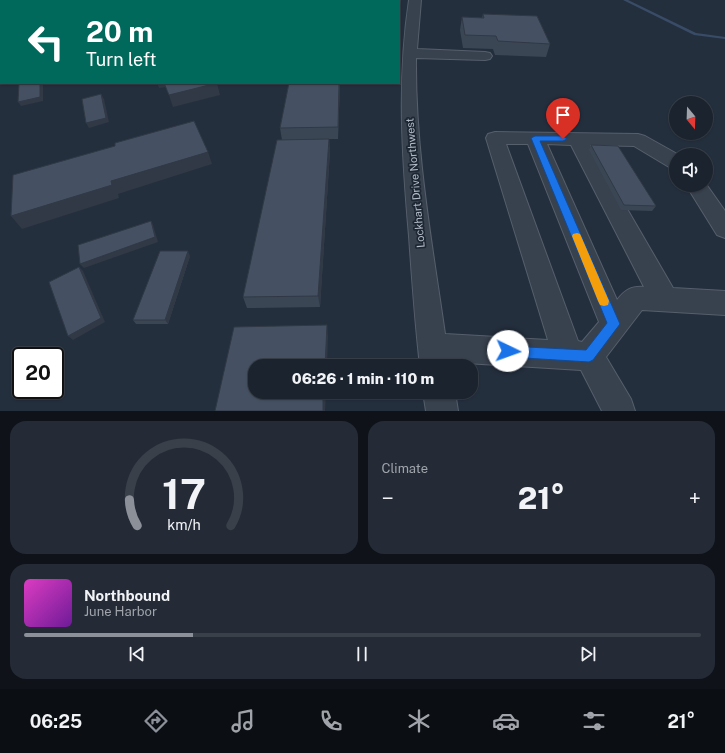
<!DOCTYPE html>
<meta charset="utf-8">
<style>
body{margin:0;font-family:"Public Sans",sans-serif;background:#242b36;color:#f1f3f6;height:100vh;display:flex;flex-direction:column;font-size:15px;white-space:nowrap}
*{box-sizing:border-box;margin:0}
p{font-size:13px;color:#a0a4aa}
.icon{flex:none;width:22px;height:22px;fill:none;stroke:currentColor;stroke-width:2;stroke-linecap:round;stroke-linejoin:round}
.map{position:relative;height:411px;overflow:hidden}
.sheet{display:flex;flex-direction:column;gap:10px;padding:10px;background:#0f1319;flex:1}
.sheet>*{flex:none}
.top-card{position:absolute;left:0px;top:0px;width:400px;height:84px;box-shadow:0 1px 3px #0004,0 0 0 1px #39404a;background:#00695c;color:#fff;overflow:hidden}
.needle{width:26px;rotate:161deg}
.buttons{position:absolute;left:669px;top:96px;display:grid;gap:8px}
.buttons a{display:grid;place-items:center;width:44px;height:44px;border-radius:50%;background:#1b232e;box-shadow:0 1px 3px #0004,0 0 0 1px #39404a;font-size:20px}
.speed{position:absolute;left:12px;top:347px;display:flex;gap:8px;font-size:20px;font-weight:700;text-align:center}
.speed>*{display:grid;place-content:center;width:52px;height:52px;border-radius:50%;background:#1b232e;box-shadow:0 1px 3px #0004,0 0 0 1px #39404a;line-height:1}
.speed .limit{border:2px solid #111;border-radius:6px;background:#fff;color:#111}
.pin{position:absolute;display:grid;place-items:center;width:34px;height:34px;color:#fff;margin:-41px -17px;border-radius:50% 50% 50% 0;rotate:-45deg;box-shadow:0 0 4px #0007}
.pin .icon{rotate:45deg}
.me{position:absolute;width:44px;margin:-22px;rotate:93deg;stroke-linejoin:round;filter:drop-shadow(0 0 3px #0008)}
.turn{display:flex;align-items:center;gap:14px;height:84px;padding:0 20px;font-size:18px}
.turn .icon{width:52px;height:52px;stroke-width:2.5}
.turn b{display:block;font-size:28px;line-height:34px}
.big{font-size:30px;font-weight:800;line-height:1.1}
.sheet .widget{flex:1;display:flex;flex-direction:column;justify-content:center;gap:6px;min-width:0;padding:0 14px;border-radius:16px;background:#242b36}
.sheet .dial{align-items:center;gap:0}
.dial svg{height:104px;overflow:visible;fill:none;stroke:#39404a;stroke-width:7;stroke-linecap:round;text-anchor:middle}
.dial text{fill:#f1f3f6;stroke:none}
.song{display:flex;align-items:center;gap:12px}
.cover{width:48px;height:48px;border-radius:6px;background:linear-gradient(135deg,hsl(310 70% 55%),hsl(280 70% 35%))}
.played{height:4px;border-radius:2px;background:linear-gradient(90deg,#8c9099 25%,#39404a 25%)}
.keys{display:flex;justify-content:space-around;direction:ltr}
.heat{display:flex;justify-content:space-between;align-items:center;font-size:22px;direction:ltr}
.sheet .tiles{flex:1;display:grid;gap:10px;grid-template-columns:1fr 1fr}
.widget:last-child{grid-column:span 2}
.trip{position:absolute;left:248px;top:359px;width:230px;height:40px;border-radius:16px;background:#1b232e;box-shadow:0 1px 3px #0004,0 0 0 1px #39404a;font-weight:800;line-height:40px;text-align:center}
.tabs{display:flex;height:64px;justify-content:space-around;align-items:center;background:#0b0e12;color:#a0a4aa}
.tabs .icon{width:28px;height:28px}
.tabs .selected{color:#8c9099}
.tabs b{font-size:18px;color:#f1f3f6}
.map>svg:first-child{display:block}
</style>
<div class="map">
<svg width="725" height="411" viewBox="0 0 725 411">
<rect width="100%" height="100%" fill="#242f3e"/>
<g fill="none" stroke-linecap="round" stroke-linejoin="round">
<!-- stream -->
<path fill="#394c67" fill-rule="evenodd" d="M 623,0 L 628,0 L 696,33 L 725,37 L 725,39 L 694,35 Z"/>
<defs>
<path id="minor" d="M 409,0 L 421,0 L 417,49 L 485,52 L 490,53 L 492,56 L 490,59 L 485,60 L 416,58 C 415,150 432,243 445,334 L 548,340 L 486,138 L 488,134 L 495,132 L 638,134 L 645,136 L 679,155 L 676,155 L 676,168 L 669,167 L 634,146 L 590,145 L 673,288 L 725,291 L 725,315 L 642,310 L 606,357 L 631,399 L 635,411 L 602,411 L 581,370 L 449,362 L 450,366 L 420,366 C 415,323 412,279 409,236 C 402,156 397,80 409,0 ZM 506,144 L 528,144 L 599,322 L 582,342 L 578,341 ZM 547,144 L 571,145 L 644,287 C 631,286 625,290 617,300 Z
M 0,19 L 1,19 L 1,27 L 0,27 Z
M 706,184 L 725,211 L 725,238 L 717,235 L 686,185 L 706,185 Z
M 423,392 L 455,392 L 458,411 L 426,411 Z"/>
</defs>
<!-- minor casing -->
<use href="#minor" stroke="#565f6c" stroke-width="2"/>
<!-- minor -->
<use href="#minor" fill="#38414e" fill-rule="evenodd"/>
</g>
<!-- wall -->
<path fill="#3b4654" d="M 174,0 L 269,0 L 271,1 L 183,1 Z
M 483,14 L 550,44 L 546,57 L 495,55 L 493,49 L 463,48 L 460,30 L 462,17 L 482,18 Z
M 289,83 L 340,83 L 338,139 L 329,139 L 330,151 L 320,307 L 247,308 L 243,297 L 282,140 L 280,128 Z
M 591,145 L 656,206 L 652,211 L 621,210 L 589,150 Z
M 190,256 L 168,324 L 136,324 L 133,320 Z"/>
<!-- shaded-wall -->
<path fill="#303945" d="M 215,0 L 221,0 L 221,1 L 215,1 Z
M 40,83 L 43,83 L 43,101 L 21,106 L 18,102 Z
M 157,83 L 164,83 L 166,87 L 159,88 Z
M 217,83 L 220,95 L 173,107 L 169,95 Z
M 339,83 L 340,83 L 338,139 L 338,127 Z
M 101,94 L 104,99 L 109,122 L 89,128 L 86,123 Z
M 329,139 L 330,151 L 320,307 L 318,296 Z
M 208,152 L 212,164 L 118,194 L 119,198 L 22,229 L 11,216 L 111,181 Z
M 151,221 L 153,225 L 158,242 L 84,268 L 80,264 Z
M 188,251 L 190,256 L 168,324 L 165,320 Z
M 79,267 L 83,271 L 105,322 L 73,340 L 68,336 Z
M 327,325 L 328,336 L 327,366 L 325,366 Z
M 323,392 L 326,392 L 325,411 L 323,411 Z"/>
<!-- building -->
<path fill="#455162" stroke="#303945" d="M 73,0 L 92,0 L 91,1 L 73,1 Z
M 224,0 L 269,0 L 271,1 L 221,1 Z
M 483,14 L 537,16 L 550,44 L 498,41 L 496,36 L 465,35 L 462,17 L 484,18 Z
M 19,83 L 40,83 L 40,97 L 18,102 Z
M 164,83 L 217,83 L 169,95 Z
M 289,83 L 339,83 L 338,127 L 280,128 Z
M 101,94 L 106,118 L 86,123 L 82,99 Z
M 194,121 L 208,152 L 111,181 L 112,185 L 11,216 L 13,175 L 115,146 L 115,143 Z
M 329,139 L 318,296 L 243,297 L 277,140 Z
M 591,145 L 618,146 L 656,206 L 624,205 Z
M 151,221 L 155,237 L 80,264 L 78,245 Z
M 160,251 L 188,251 L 165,320 L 133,320 Z
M 79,267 L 101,318 L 68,336 L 49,282 Z
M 327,325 L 325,366 L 255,366 L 255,392 L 323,392 L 323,411 L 215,411 L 234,327 Z"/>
<!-- route -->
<path fill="#1a73e8" stroke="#114b97" d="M 535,136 L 563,136 L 567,139 L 563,141 L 540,141 L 620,324 L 593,360 L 589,362 L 508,357 L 503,356 L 502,351 L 503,347 L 508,346 L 586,350 L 607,323 L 531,138 Z"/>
<!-- slow -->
<path fill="#f59e0b" d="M 577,233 L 580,234 L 581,236 L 609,301 L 608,305 L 604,306 L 600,305 L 598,301 L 572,236 L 573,234 Z"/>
<g text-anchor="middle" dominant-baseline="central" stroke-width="3.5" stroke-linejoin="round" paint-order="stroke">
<!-- street labels -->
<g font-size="11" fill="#b4bcc9" stroke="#1d2633">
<text transform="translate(415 183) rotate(-95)">Lockhart Drive Northwest</text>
</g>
</g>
</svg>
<div class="buttons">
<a><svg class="needle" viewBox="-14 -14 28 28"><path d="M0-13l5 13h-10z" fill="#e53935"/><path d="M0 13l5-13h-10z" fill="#a0a4aa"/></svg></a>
<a><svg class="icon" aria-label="sound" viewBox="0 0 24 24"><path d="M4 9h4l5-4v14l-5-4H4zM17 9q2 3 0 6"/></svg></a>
</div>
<div class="speed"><div class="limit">20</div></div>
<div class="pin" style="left:563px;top:139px;background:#d93025"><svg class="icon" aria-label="arrive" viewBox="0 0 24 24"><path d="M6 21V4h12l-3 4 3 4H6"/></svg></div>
<svg class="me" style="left:508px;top:351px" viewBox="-20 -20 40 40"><circle r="19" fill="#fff"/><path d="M0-13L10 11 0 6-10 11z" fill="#1a73e8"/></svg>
<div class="trip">06:26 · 1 min · 110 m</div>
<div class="top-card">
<div class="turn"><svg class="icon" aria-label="left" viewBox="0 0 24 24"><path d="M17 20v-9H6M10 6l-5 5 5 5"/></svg><div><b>20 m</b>Turn left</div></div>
</div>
</div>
<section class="sheet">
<div class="tiles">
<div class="widget dial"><svg viewBox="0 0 100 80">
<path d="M14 69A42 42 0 1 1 86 69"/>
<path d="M14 69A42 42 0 0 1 8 49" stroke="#8c9099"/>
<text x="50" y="56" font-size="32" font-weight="700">17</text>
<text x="50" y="72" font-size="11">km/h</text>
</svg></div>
<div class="widget"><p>Climate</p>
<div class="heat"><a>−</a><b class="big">21°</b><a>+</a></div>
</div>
<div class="widget">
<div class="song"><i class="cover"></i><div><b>Northbound</b><p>June Harbor</p></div></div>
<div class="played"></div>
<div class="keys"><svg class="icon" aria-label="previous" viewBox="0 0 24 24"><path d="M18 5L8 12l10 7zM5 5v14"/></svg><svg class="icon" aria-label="pause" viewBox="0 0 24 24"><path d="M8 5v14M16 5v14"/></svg><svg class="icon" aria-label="next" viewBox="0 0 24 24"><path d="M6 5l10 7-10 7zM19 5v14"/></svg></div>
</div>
</div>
</section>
<nav class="tabs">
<b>06:25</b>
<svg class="icon selected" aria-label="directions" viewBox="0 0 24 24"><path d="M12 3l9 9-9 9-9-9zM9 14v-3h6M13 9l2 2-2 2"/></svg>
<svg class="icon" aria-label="music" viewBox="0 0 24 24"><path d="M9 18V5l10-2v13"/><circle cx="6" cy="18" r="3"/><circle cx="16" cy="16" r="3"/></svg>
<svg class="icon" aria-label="phone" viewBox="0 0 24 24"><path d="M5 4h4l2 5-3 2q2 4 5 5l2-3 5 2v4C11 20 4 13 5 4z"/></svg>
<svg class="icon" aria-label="climate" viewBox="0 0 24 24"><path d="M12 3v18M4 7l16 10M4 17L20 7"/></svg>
<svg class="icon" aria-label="car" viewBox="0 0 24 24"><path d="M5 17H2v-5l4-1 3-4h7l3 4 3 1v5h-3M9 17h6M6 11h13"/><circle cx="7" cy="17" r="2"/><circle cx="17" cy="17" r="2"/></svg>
<svg class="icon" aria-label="filters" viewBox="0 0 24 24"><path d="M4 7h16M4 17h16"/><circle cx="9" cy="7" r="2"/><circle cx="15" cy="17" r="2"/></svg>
<b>21°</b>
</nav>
